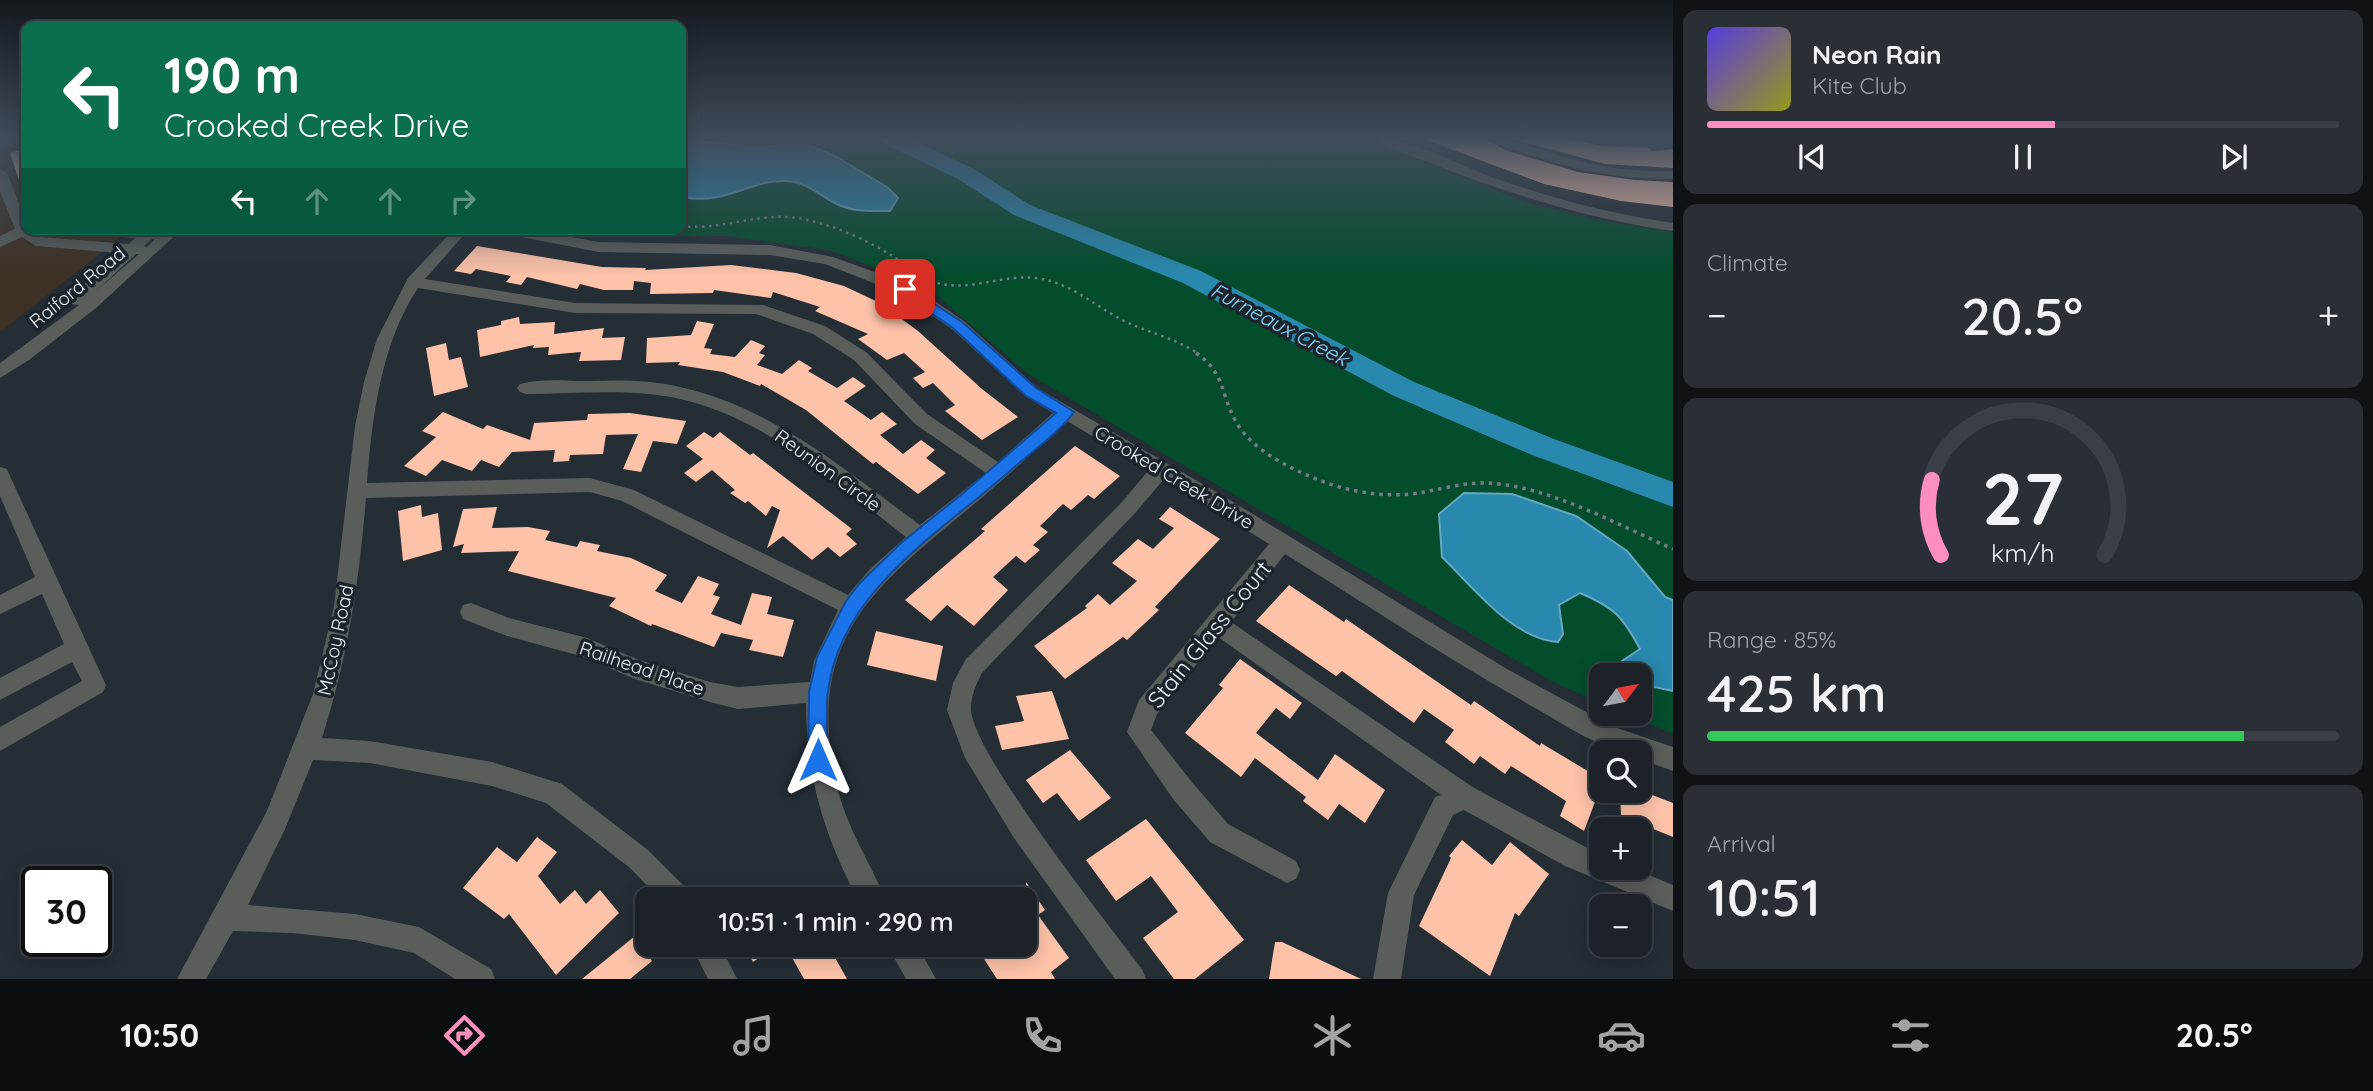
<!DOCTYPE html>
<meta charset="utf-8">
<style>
body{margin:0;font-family:Quicksand,sans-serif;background:#292f34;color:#f1f3f6;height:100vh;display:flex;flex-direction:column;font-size:26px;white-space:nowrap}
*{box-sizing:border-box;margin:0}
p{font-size:23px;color:#a0a4a8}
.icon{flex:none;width:38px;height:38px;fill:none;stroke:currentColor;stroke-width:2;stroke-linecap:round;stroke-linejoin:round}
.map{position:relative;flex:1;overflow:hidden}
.details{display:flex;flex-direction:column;gap:10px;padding:10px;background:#0f1316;width:700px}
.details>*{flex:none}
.top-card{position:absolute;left:21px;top:21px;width:665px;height:214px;border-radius:14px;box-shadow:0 4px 18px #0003,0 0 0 2px #3a3f45;background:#0b6e4f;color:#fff;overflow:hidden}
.needle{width:46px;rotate:58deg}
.fabs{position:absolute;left:1589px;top:663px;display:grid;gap:14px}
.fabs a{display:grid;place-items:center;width:63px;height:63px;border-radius:14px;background:#1c2228;box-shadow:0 4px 18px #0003,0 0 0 2px #3a3f45;font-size:35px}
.speed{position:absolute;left:21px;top:866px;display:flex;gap:14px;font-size:35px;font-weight:700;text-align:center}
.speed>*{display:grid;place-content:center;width:91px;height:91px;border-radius:50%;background:#1c2228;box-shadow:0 4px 18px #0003,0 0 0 2px #3a3f45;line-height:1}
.speed .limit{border:4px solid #111;border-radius:10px;background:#fff;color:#111}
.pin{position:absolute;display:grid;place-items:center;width:60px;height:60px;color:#fff;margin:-30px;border-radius:14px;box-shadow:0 4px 10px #0006}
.me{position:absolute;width:77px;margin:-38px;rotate:0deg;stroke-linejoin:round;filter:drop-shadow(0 0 5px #0008)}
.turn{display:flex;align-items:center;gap:24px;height:147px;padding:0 28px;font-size:32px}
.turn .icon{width:91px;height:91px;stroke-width:2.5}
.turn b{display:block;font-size:49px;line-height:60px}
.lanes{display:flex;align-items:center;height:66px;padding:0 28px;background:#0003;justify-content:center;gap:35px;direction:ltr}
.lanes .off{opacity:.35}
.big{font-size:52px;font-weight:600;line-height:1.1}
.details .tile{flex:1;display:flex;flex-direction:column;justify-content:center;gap:10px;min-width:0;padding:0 24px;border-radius:14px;background:#292f34}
.details .dial{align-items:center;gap:0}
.dial svg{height:182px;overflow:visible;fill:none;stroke:#3a3f45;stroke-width:7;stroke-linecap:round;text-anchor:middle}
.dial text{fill:#f1f3f6;stroke:none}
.song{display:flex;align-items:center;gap:21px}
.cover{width:84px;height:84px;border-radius:10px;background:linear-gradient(135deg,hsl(250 70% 55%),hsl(60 70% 35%))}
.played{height:7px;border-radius:4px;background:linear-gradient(90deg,#fe8ebe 55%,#3a3f45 55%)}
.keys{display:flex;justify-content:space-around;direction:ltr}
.heat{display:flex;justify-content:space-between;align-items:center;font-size:38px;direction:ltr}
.charge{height:10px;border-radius:5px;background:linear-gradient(90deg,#34c759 85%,#3a3f45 0)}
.trip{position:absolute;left:635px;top:887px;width:402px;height:70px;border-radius:14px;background:#1c2228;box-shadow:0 4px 18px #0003,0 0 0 2px #3a3f45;font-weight:600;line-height:70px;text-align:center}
.menu{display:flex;height:112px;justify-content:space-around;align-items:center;background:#0b0e10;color:#a0a4a8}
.menu .icon{width:49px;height:49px}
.menu .selected{color:#fe8ebe}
.menu b{font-size:32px;color:#f1f3f6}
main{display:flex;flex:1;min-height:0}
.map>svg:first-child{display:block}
</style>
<main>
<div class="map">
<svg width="1673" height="979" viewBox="0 0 1673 979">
<rect width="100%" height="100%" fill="#252d35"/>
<!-- commercial -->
<path fill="#3e3123" d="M 0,139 L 26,139 L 26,229 L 131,229 L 0,332 Z"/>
<!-- green -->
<path fill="#034d2d" d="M 681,139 L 1364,139 L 1528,203 L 1596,220 L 1673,232 L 1673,734 L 1626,714 L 1640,714 L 1640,676 L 1601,676 L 1601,703 L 1553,682 L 1028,374 L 928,288 L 829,250 L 726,236 L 618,237 L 581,229 L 681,229 Z"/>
<!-- water -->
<path fill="#2888ad" stroke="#64a8c4" stroke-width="2" d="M 686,140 L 754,147 L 806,144 L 833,155 L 887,187 L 898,198 L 890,211 C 874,211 857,212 841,206 C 823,199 809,182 787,181 C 749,179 728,206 681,197 L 681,141 Z
M 1464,493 L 1512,494 L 1576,516 L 1627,551 L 1665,597 L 1673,600 L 1673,691 L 1640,684 L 1640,676 L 1611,675 L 1622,661 L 1640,649 C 1623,617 1614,607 1580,593 L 1559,605 L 1563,634 L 1558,642 C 1511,638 1474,588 1442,557 L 1439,514 Z"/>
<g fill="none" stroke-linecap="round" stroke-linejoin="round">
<!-- river -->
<path fill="#2888ad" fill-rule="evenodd" d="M 882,139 L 910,139 L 974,169 L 1030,205 L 1201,271 L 1414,382 L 1554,439 L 1673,482 L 1673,507 L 1532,455 L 1394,396 L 1183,283 L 1014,215 L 958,179 L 885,144 Z"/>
</g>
<!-- building -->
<path fill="#fdc2a8" d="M 1424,139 L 1486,139 L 1505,150 L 1578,172 L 1635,180 L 1673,182 L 1673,207 L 1621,201 L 1544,184 Z
M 1513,139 L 1566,139 L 1603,146 L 1647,147 L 1651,151 L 1673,149 L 1673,168 L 1605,164 Z
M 26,148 L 26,195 L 24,195 L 10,153 Z
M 477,246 L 602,267 L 646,268 L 645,270 L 731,265 L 796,273 L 844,286 L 880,303 L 918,331 L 982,389 L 1018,417 L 982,440 L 945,411 L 955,405 L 933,383 L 923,388 L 913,378 L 925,372 L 904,353 L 887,360 L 858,339 L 868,334 L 815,311 L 820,307 L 773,292 L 771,298 L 714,290 L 713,293 L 650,294 L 651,283 L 634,281 L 633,290 L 604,290 L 580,284 L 577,289 L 527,277 L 521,285 L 506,282 L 511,276 L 476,269 L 471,274 L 454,271 Z
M 519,317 L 520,324 L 555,322 L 554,334 L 604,328 L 602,338 L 625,337 L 621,360 L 579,361 L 581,352 L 548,355 L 549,347 L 533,348 L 534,345 L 480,357 L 477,330 L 501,325 L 501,321 Z
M 697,321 L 714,324 L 704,348 L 712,349 L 710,354 L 735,357 L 751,340 L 765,346 L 759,353 L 765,355 L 757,365 L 782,374 L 799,360 L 812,368 L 808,371 L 837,388 L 853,377 L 866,386 L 844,401 L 871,420 L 882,412 L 897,424 L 880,435 L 903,454 L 921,440 L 935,450 L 926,458 L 946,473 L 918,494 L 876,462 L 873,464 L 806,410 L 761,384 L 760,386 L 723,372 L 678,365 L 680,362 L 646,363 L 647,338 L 691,335 Z
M 446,343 L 449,360 L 461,357 L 468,387 L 434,396 L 426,348 Z
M 443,412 L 483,429 L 487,425 L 530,440 L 534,423 L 587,420 L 588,414 L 630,413 L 686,421 L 677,444 L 653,441 L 641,472 L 623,469 L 638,434 L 606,435 L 603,454 L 570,455 L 569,461 L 553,462 L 555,450 L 512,452 L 499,467 L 481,460 L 472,471 L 442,460 L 426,476 L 404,466 L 436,437 L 422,431 Z
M 704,432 L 713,438 L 720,432 L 750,455 L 753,453 L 852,529 L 846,534 L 857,544 L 840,557 L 828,547 L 812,560 L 783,536 L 767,548 L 780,510 L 772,506 L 766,516 L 748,501 L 745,503 L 730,493 L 735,490 L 712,470 L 696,482 L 684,473 L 703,459 L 686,446 Z
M 1075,446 L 1120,476 L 1094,499 L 1088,495 L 1071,510 L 1063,504 L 1040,526 L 1048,532 L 1033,545 L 1040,550 L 1025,563 L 1016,556 L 993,577 L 1008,590 L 974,626 L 947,605 L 931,621 L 905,600 L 985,531 L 981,529 Z
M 421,505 L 422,517 L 438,513 L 442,550 L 403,561 L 398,511 Z
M 497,507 L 492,528 L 528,527 L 550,531 L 545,540 L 577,547 L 580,541 L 600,545 L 597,551 L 631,558 L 667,575 L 655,591 L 682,603 L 698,576 L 719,584 L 713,595 L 720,597 L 711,614 L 741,625 L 752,593 L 772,597 L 767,614 L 794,620 L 783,657 L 749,650 L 753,640 L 721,633 L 714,647 L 652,624 L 651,626 L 609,606 L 616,598 L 508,571 L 519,551 L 461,553 L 464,544 L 453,547 L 463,509 Z
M 1170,507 L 1220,539 L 1155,607 L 1159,610 L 1127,640 L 1123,637 L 1065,679 L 1034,646 L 1087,608 L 1085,606 L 1098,594 L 1110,605 L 1137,581 L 1112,563 L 1138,539 L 1153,549 L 1174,528 L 1159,519 Z
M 1289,585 L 1344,622 L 1346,619 L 1471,705 L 1474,701 L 1540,746 L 1541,743 L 1601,779 L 1601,786 L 1584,831 L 1560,816 L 1566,801 L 1511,766 L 1505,774 L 1480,756 L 1474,764 L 1445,742 L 1454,730 L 1424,709 L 1414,723 L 1342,671 L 1336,676 L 1256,621 Z
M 876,631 L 943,646 L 936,681 L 867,665 Z
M 1240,659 L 1302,703 L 1290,719 L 1276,708 L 1256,733 L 1318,780 L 1335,754 L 1385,790 L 1365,823 L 1339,804 L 1328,820 L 1303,801 L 1306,797 L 1255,758 L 1241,777 L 1185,733 L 1223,688 L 1219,685 Z
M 1052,691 L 1069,739 L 1002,750 L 995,726 L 1024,721 L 1016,696 Z
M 1070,750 L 1111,798 L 1079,821 L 1057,793 L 1043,803 L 1026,780 Z
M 1620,791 L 1642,791 L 1673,803 L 1673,837 L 1621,816 Z
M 1146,819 L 1244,940 L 1195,979 L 1174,979 L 1143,938 L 1178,912 L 1151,876 L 1116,901 L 1086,860 Z
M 537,837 L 557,852 L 538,876 L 560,904 L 575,890 L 586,904 L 600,890 L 619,913 L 556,975 L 509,914 L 504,919 L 463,888 L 497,847 L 517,862 Z
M 1462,840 L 1492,865 L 1510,842 L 1549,874 L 1519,916 L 1515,913 L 1490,976 L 1419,926 L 1451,858 L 1449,856 Z
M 1026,882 L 1045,910 L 1038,915 L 1069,958 L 1051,972 L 1055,979 L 997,979 L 975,945 L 1026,945 Z
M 635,936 L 652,961 L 630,979 L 582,979 Z
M 1275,942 L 1282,942 L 1361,979 L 1269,979 Z
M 744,945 L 777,945 L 753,962 Z
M 785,945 L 828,945 L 847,979 L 804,979 Z"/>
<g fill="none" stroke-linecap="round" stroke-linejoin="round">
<!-- path-far1 -->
<path stroke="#767c84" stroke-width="2.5" stroke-dasharray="2.5 4.5" stroke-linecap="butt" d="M 681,226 C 720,231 758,212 797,218 C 829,223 863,238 891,255 C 904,263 916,276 931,281 C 966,294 1000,274 1036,278 C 1070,282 1096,307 1126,322 C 1151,333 1176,339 1199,354"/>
<!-- path -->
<path stroke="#767c84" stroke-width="3.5" stroke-dasharray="3.5 5" stroke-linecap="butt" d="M 1196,353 C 1225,373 1220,392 1235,420 C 1244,437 1260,450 1277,460 C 1321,485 1368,500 1419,493 C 1441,489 1466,482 1488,483 C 1549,486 1618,525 1673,549"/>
<!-- minor -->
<path fill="#595e5b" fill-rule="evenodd" d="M 1376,139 C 1415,139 1460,166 1497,179 C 1555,199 1612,214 1673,223 L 1673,231 C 1589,219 1509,194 1430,163 C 1414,156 1389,151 1376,139 Z
M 1489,139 C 1516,139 1539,150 1564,157 C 1600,168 1636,172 1673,171 L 1673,179 C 1621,180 1573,170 1524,153 C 1513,150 1498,147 1489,139 Z
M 0,169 L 7,173 L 26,221 L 26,229 L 43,229 L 37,234 L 40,237 L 129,244 L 135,238 L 73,233 L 66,229 L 161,229 L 162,233 L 166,229 L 182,229 L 96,308 L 29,360 L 0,378 L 0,363 L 79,305 L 71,304 L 69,300 L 71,296 L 119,253 L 36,246 L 22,237 L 0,247 L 0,236 L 15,229 L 0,191 ZM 152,239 L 155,239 L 147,247 L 144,246 ZM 136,254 L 139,254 L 96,291 Z
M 454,229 L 469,229 L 425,279 L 575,303 L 763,305 L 825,326 L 866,352 L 927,414 L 998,462 L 1053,413 L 1025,396 L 952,329 L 899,293 L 825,264 L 770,255 L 599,252 L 500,233 L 493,229 L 526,229 L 599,242 L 770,245 L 833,257 L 911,285 L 964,321 L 1037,388 L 1225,497 L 1507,669 L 1614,727 L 1673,747 L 1673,771 L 1640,759 L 1640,752 C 1602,752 1569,727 1537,709 C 1451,661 1369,606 1285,554 L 1231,622 L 1474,788 L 1601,855 L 1601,868 L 1632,868 L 1673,885 L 1673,911 L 1565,866 L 1464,810 L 1453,815 L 1414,895 L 1401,979 L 1373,979 L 1388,893 L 1435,797 L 1441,795 L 1218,637 L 1157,714 L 1151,730 L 1191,781 L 1228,824 L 1296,861 L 1300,870 L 1296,879 L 1287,883 L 1210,842 L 1173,799 L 1127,732 L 1139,700 L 1269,544 L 1164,479 L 1136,512 L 982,673 C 976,684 971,696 971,709 C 972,753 1109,925 1142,969 L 1146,979 L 1115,979 L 1014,838 L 965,758 L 947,710 L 953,683 L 966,659 L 1122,502 L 1149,470 L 1067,421 C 1034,451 1002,482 967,510 C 869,591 806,642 836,782 C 845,825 869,860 886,900 L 858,900 C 824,835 806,777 806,703 L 738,709 L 710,702 L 635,679 L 584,657 L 507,636 L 463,619 L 460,612 L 463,605 L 471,603 L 509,618 L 587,638 L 639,660 L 710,682 L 738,687 L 810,682 L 814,661 L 838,610 L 622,501 L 590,492 L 366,498 C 359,582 348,657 322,738 L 370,741 L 492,762 L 562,784 L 648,850 L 689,891 L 693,900 L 661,900 L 630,868 L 546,803 L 492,786 L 370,763 L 313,760 L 285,829 L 248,905 L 355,914 L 419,927 L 491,969 L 495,979 L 455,979 L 414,953 L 355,940 L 292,933 L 233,931 L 206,979 L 177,979 L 267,811 L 313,694 L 334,606 L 355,426 L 364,382 L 377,339 L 408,278 ZM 418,288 L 575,313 L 756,314 L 813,334 L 854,360 L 915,424 L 986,473 L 920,525 C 845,470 774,408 680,387 C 651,380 620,380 589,381 C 568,381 541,378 520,384 L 517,388 L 520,392 L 526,394 C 577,394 630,388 680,399 C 768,419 837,484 906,537 L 870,569 L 848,595 L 634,490 L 590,478 L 367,483 C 372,418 381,343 418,288 Z
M 0,467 L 7,469 L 9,474 L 106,685 L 103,692 L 0,751 L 0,727 L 82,681 L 72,662 L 0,700 L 0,678 L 64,644 L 42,594 L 0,614 L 0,595 L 35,577 L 0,496 Z
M 691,945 L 720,945 L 737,979 L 708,979 Z
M 887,945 L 917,945 L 936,979 L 906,979 Z"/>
</g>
<!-- sky -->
<linearGradient id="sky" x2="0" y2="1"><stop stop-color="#14191d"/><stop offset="0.5" stop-color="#404c5c"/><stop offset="1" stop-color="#404c5c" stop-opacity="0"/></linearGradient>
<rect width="1673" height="276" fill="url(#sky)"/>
<!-- route -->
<path fill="#1a73e8" stroke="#114b97" stroke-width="2" d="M 905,285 L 962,322 L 1036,388 L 1074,412 C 1060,432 1029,454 1011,470 C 941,532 841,590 828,691 C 825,713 828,738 828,760 L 825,767 L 818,770 L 811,767 L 808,760 L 809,692 L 817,657 L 846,601 L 860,583 L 901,543 L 962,494 L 1056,413 L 1026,396 L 953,328 L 900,292 L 900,286 Z"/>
<g text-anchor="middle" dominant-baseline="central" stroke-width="7" stroke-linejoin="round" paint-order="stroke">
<!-- street labels -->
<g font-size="19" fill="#eff4fa" stroke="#1c232b">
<text transform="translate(77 287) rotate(-39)">Raiford Road</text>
<text transform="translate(828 470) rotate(36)">Reunion Circle</text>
<text transform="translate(1174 477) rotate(31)">Crooked Creek Drive</text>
<text transform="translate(335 640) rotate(-78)">McCoy Road</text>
<text transform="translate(642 668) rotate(19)">Railhead Place</text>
</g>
<!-- water labels -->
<g font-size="21" font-style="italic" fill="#82d3f8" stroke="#1c232b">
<text transform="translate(1280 324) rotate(28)">Furneaux Creek</text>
</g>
<!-- near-street labels -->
<g font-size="23" fill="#eff4fa" stroke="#1c232b">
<text transform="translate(1209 634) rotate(-51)">Stain Glass Court</text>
</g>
</g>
</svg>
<div class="fabs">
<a><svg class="needle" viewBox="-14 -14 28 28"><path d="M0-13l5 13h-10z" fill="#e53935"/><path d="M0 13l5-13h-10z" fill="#a0a4a8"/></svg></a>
<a><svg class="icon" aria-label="search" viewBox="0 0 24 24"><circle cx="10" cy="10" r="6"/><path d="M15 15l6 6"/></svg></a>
<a>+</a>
<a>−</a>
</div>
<div class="speed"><div class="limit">30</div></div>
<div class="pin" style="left:905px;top:289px;background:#d93025"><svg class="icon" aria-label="arrive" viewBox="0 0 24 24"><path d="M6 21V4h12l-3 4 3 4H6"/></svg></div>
<svg class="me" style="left:818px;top:760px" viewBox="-20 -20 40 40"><path d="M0-17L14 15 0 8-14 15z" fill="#1a73e8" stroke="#fff" stroke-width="4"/></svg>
<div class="trip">10:51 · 1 min · 290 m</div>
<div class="top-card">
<div class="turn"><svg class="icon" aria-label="left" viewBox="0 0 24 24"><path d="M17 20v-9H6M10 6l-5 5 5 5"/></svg><div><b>190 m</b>Crooked Creek Drive</div></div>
<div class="lanes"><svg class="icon" aria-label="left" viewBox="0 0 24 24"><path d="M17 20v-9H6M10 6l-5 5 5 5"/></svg><svg class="icon off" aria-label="ahead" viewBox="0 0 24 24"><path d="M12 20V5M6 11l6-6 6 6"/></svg><svg class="icon off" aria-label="ahead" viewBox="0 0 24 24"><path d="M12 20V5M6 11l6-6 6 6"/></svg><svg class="icon off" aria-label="right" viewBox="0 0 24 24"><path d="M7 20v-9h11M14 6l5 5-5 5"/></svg></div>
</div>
</div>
<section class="details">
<div class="tile">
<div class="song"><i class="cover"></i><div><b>Neon Rain</b><p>Kite Club</p></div></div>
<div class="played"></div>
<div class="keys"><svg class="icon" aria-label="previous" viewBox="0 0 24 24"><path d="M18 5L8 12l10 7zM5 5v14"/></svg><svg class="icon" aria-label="pause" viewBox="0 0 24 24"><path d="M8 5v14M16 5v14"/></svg><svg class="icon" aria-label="next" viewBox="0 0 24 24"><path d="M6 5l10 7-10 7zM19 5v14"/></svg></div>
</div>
<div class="tile"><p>Climate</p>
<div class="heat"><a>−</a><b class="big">20.5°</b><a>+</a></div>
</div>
<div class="tile dial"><svg viewBox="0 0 100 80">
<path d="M14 69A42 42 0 1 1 86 69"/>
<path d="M14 69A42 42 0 0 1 10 36" stroke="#fe8ebe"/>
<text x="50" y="56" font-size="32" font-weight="700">27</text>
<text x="50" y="72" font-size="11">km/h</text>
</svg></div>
<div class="tile"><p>Range · 85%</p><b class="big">425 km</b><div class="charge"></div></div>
<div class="tile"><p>Arrival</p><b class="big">10:51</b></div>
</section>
</main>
<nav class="menu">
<b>10:50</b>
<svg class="icon selected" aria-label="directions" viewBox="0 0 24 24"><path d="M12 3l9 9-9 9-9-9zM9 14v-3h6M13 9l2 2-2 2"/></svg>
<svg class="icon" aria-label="music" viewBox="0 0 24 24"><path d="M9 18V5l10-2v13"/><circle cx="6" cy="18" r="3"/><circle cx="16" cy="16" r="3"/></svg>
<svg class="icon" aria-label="phone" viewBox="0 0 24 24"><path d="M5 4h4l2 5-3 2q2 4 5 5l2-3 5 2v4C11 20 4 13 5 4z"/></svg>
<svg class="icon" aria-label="climate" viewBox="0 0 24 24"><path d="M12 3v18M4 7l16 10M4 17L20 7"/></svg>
<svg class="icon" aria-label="car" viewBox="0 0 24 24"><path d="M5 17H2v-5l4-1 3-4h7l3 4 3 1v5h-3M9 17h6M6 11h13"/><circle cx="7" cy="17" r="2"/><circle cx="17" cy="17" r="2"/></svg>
<svg class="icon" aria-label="filters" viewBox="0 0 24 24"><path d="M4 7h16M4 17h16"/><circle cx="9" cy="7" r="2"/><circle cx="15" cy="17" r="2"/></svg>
<b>20.5°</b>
</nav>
